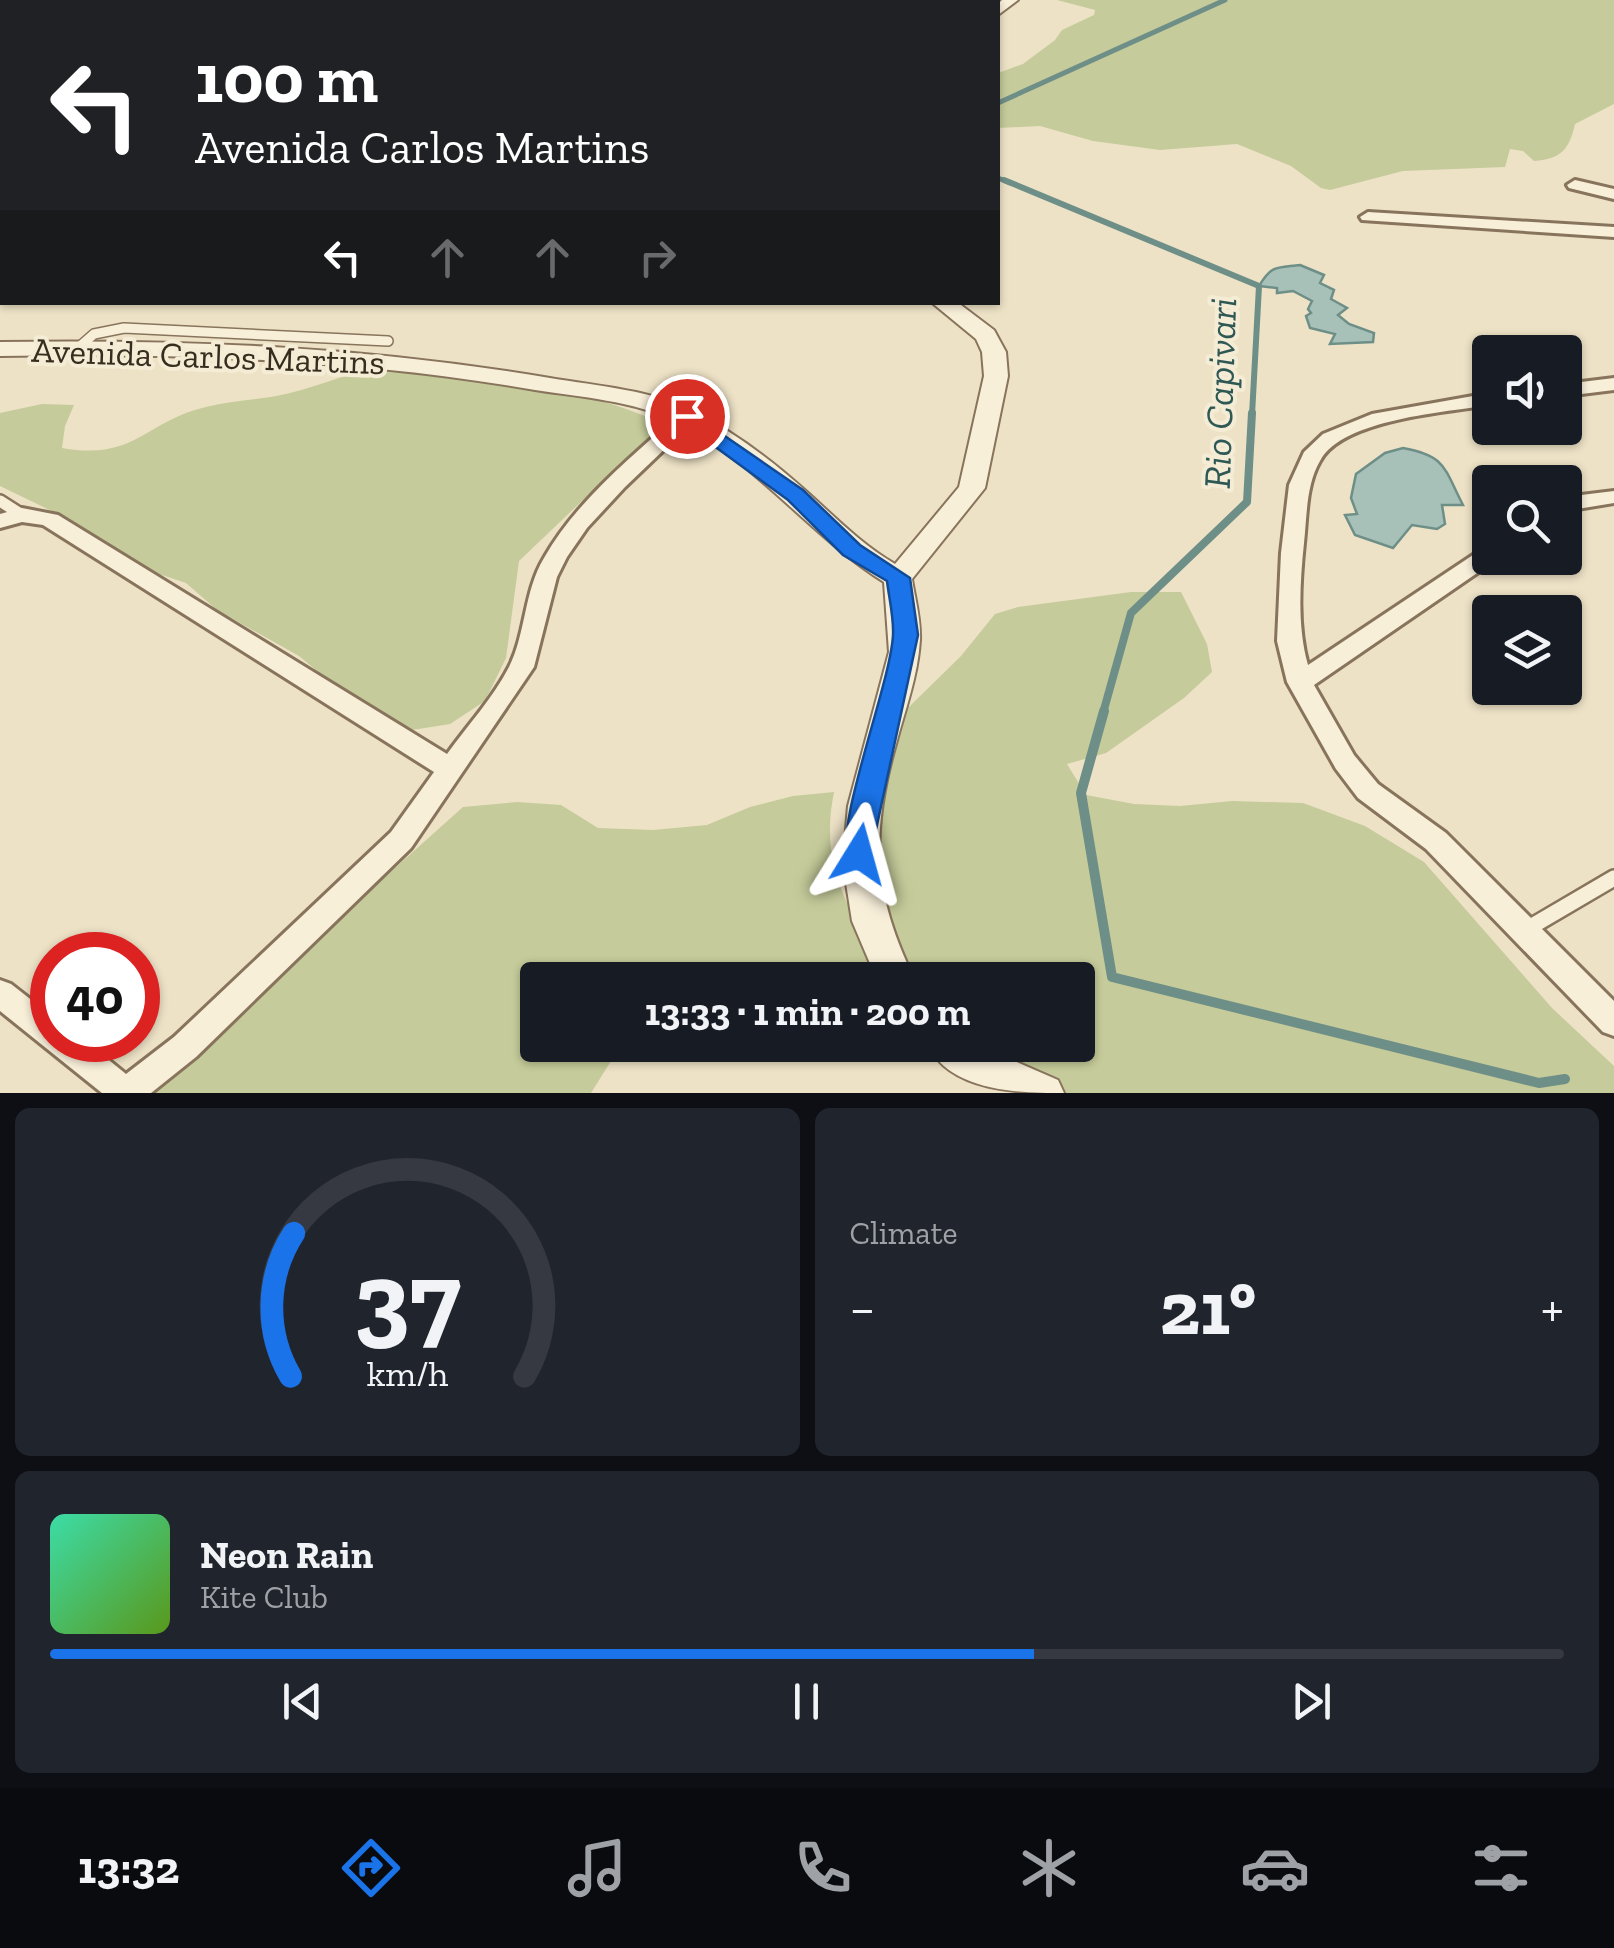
<!DOCTYPE html>
<meta charset="utf-8">
<style>
body{margin:0;font-family:"Zilla Slab",serif;background:#20242c;color:#f1f3f6;height:100vh;display:flex;flex-direction:column;font-size:38px;white-space:nowrap}
*{box-sizing:border-box;margin:0}
p{font-size:32px;color:#9ea1a6}
.icon{flex:none;width:55px;height:55px;fill:none;stroke:currentColor;stroke-width:2;stroke-linecap:round;stroke-linejoin:round}
.map{position:relative;height:1093px;overflow:hidden}
.details{display:flex;flex-direction:column;gap:15px;padding:15px;background:#0d0f14;flex:1}
.details>*{flex:none}
.guide{position:absolute;left:0px;top:0px;width:1000px;height:305px;box-shadow:0 2px 8px #0004;background:#202124;color:#fff;overflow:hidden}
.fabs{position:absolute;left:1472px;top:335px;display:grid;gap:20px}
.fabs a{display:grid;place-items:center;width:110px;height:110px;border-radius:10px;background:#171b24;box-shadow:0 2px 8px #0004;font-size:50px}
.speed{position:absolute;left:30px;top:932px;display:flex;gap:20px;font-size:50px;font-weight:700;text-align:center}
.speed>*{display:grid;place-content:center;width:130px;height:130px;border-radius:50%;background:#171b24;box-shadow:0 2px 8px #0004;line-height:1}
.speed .limit{border:15px solid #d22;background:#fff;color:#111}
.pin{position:absolute;display:grid;place-items:center;width:85px;height:85px;color:#fff;margin:-42px;border:5px solid #fff;border-radius:50%;box-shadow:0 2px 10px #0007}
.me{position:absolute;width:110px;margin:-55px;rotate:8deg;stroke-linejoin:round;filter:drop-shadow(0 0 8px #0008)}
.turn{display:flex;align-items:center;gap:35px;height:210px;padding:0 30px;font-size:45px}
.turn .icon{width:130px;height:130px;stroke-width:2.5}
.turn b{display:block;font-size:70px;line-height:85px}
.lanes{display:flex;align-items:center;height:95px;padding:0 30px;background:#0003;justify-content:center;gap:50px;direction:ltr}
.lanes .off{opacity:.35}
.big{font-size:75px;font-weight:800;line-height:1.1}
.details .card{flex:1;display:flex;flex-direction:column;justify-content:center;gap:15px;min-width:0;padding:0 35px;border-radius:15px;background:#20242c}
.details .dial{align-items:center;gap:0}
.dial svg{height:260px;overflow:visible;fill:none;stroke:#363941;stroke-width:7;stroke-linecap:round;text-anchor:middle}
.dial text{fill:#f1f3f6;stroke:none}
.song{display:flex;align-items:center;gap:30px}
.cover{width:120px;height:120px;border-radius:15px;background:linear-gradient(135deg,hsl(160 70% 55%),hsl(90 70% 35%))}
.played{height:10px;border-radius:5px;background:linear-gradient(90deg,#1a73e8 65%,#363941 65%)}
.keys{display:flex;justify-content:space-around;direction:ltr}
.heat{display:flex;justify-content:space-between;align-items:center;font-size:55px;direction:ltr}
.details .tiles{flex:1;display:grid;gap:15px;grid-template-columns:1fr 1fr}
.card:last-child{grid-column:span 2}
.trip{position:absolute;left:520px;top:962px;width:575px;height:100px;border-radius:10px;background:#171b24;box-shadow:0 2px 8px #0004;font-weight:800;line-height:100px;text-align:center}
.tab-bar{display:flex;height:160px;justify-content:space-around;align-items:center;background:#090b0e;color:#9ea1a6}
.tab-bar .icon{width:70px;height:70px}
.tab-bar .current{color:#1a73e8}
.tab-bar b{font-size:45px;color:#f1f3f6}
.map>svg:first-child{display:block}
</style>
<div class="map">
<svg width="1614" height="1093" viewBox="0 0 1614 1093">
<rect width="100%" height="100%" fill="#ede2c6"/>
<!-- green -->
<path fill="#c5cb9a" d="M 1057,0 L 1614,0 L 1614,104 L 1575,124 C 1569,150 1561,159 1534,161 L 1523,151 L 1510,149 L 1505,167 L 1403,171 L 1330,190 L 1321,188 L 1291,166 L 1237,144 L 1160,150 L 1093,141 L 1040,126 L 998,128 L 998,73 L 1023,64 L 1055,40 L 1062,30 L 1094,15 L 1095,10 Z
M 386,365 C 492,379 577,383 675,429 L 626,459 L 519,561 L 506,658 L 485,701 L 450,724 L 412,730 L 364,710 L 299,656 L 217,610 L 186,583 L 132,565 L 64,517 L 0,486 L 0,413 L 42,404 L 74,405 L 65,426 L 62,448 C 136,461 145,421 206,407 C 234,400 263,400 290,393 C 323,385 353,371 386,365 Z
M 1131,592 L 1181,592 L 1207,644 L 1212,672 L 1184,698 L 1106,753 L 1067,764 L 1086,795 L 1134,804 L 1180,806 L 1232,801 L 1303,803 L 1365,826 L 1424,862 L 1552,1008 L 1614,1066 L 1614,1093 L 1054,1093 L 1003,1077 L 963,1045 L 1078,1045 L 1078,980 L 786,980 L 773,971 L 748,980 L 538,980 L 538,1045 L 621,1045 L 591,1093 L 119,1093 L 329,927 L 463,807 L 517,802 L 561,805 L 598,828 L 653,830 L 707,825 L 750,807 L 793,796 L 834,792 C 825,835 831,872 851,911 L 866,749 L 961,656 L 995,614 L 1018,607 Z"/>
<!-- water -->
<path fill="#a7c1b9" stroke="#6e8f87" stroke-width="2.5" d="M 1300,265 L 1324,275 L 1320,283 L 1334,290 L 1331,299 L 1347,308 L 1338,315 L 1349,324 L 1374,333 L 1373,342 L 1330,344 L 1335,334 L 1310,328 L 1306,316 L 1311,313 L 1308,309 L 1312,301 L 1293,291 L 1277,293 L 1277,288 L 1259,286 C 1272,265 1275,268 1300,265 Z
M 1403,448 C 1447,456 1444,469 1463,505 L 1442,505 L 1445,524 L 1437,529 L 1412,525 L 1393,548 L 1355,535 L 1345,515 L 1357,514 L 1351,498 L 1356,474 L 1385,453 Z"/>
<g fill="none" stroke-linecap="round" stroke-linejoin="round">
<!-- stream-far3 -->
<path stroke="#6e8f87" stroke-width="5" d="M 998,103 L 1225,0
M 998,178 L 1010,183"/>
<!-- stream-far2 -->
<path stroke="#6e8f87" stroke-width="6" d="M 1004,180 L 1259,286 L 1252,415"/>
<!-- stream-far1 -->
<path stroke="#6e8f87" stroke-width="8" d="M 1103,713 L 1131,613 L 1247,502 L 1252,413"/>
<!-- stream -->
<path stroke="#6e8f87" stroke-width="10" d="M 1104,711 L 1081,793 L 1112,977 L 1539,1083 L 1565,1079"/>
<defs>
<path id="service-far2" d="M 78,348 L 94,334 L 124,328 L 388,341"/>
<path id="service-far1" d="M 0,501 L 22,515"/>
<path id="service" d="M 1527,929 L 1614,878"/>
<path id="minor" d="M 1575,180 L 1614,189 L 1614,199 L 1569,188 L 1567,185 Z
M 1368,212 L 1614,227 L 1614,237 L 1362,220 L 1360,217 Z
M 1614,378 L 1614,390 L 1565,396 L 1565,384 Z
M 1490,393 L 1490,405 C 1447,412 1342,419 1320,461 C 1306,485 1307,516 1304,543 C 1300,582 1297,627 1308,665 L 1482,549 L 1490,547 L 1490,558 L 1499,558 L 1314,685 L 1354,755 L 1378,784 L 1446,833 L 1614,1001 L 1614,1036 L 1603,1032 L 1426,849 L 1358,798 L 1336,769 L 1287,682 L 1277,641 L 1281,553 L 1289,485 L 1304,452 L 1323,434 L 1372,414 Z
M 687,411 L 694,413 L 697,417 L 694,421 L 625,487 L 587,528 L 567,557 L 557,577 L 534,667 L 411,848 L 196,1057 L 151,1093 L 102,1093 L 0,1011 L 0,980 L 11,984 L 52,1016 L 52,1040 L 84,1040 L 126,1074 L 174,1037 L 391,832 L 434,772 L 43,525 L 22,522 L 0,528 L 0,514 L 22,508 L 58,515 L 447,754 C 467,726 493,698 509,667 C 526,633 524,591 544,558 C 577,500 632,457 680,413 Z
M 1614,491 L 1614,503 L 1565,511 L 1565,497 Z"/>
<path id="tertiary" d="M 1002,0 L 1018,0 L 998,15 L 998,4 Z
M 931,302 L 957,302 L 994,330 L 1006,352 L 1008,376 L 985,488 L 912,579 C 915,599 921,619 920,640 C 918,676 905,710 896,744 C 870,835 873,895 915,980 L 877,980 L 852,921 L 843,864 L 848,806 L 889,652 L 884,582 C 810,536 755,460 675,421 C 634,401 580,397 535,390 C 357,359 181,353 0,356 L 0,342 C 186,339 367,347 550,378 C 597,386 655,390 697,413 C 735,433 775,463 807,492 C 836,518 861,544 895,564 L 959,487 L 984,376 L 982,352 L 976,339 Z
M 928,1045 L 978,1045 L 1058,1080 L 1064,1093 C 1020,1093 950,1092 928,1045 Z"/>
</defs>
<!-- service-far2 casing -->
<use href="#service-far2" stroke="#88745c" stroke-width="12"/>
<!-- service-far1 casing -->
<use href="#service-far1" stroke="#88745c" stroke-width="16"/>
<!-- service casing -->
<use href="#service" stroke="#88745c" stroke-width="20"/>
<!-- minor casing -->
<use href="#minor" stroke="#88745c" stroke-width="6"/>
<!-- tertiary casing -->
<use href="#tertiary" stroke="#88745c" stroke-width="4"/>
<!-- service-far2 -->
<use href="#service-far2" stroke="#f8efd9" stroke-width="9"/>
<!-- service-far1 -->
<use href="#service-far1" stroke="#f8efd9" stroke-width="11"/>
<!-- service -->
<use href="#service" stroke="#f8efd9" stroke-width="15"/>
<!-- minor -->
<use href="#minor" fill="#f8efd9" fill-rule="evenodd"/>
<!-- tertiary -->
<use href="#tertiary" fill="#f8efd9" fill-rule="evenodd"/>
</g>
<!-- route -->
<path fill="#1a73e8" stroke="#114b97" stroke-width="2.5" d="M 687,410 L 803,490 L 860,545 L 910,578 L 918,635 L 869,862 L 859,865 L 849,862 C 832,831 891,683 893,635 C 894,618 889,598 887,581 L 843,555 L 788,500 L 680,421 L 680,412 Z"/>
<g text-anchor="middle" dominant-baseline="central" stroke-width="8" stroke-linejoin="round" paint-order="stroke">
<!-- street labels -->
<g font-size="35" fill="#382c1f" stroke="#f5ecd5">
<text transform="translate(208 356) rotate(2)">Avenida Carlos Martins</text>
</g>
<!-- water labels -->
<g font-size="38" font-style="italic" fill="#2f5855" stroke="#f5ecd5">
<text transform="translate(1220 393) rotate(-88)">Rio Capivari</text>
</g>
</g>
</svg>
<div class="fabs">
<a><svg class="icon" aria-label="sound" viewBox="0 0 24 24"><path d="M4 9h4l5-4v14l-5-4H4zM17 9q2 3 0 6"/></svg></a>
<a><svg class="icon" aria-label="search" viewBox="0 0 24 24"><circle cx="10" cy="10" r="6"/><path d="M15 15l6 6"/></svg></a>
<a><svg class="icon" aria-label="layers" viewBox="0 0 24 24"><path d="M12 4l9 5-9 5-9-5zM3 14l9 5 9-5"/></svg></a>
</div>
<div class="speed"><div class="limit">40</div></div>
<div class="pin" style="left:687px;top:416px;background:#d93025"><svg class="icon" aria-label="arrive" viewBox="0 0 24 24"><path d="M6 21V4h12l-3 4 3 4H6"/></svg></div>
<svg class="me" style="left:859px;top:854px" viewBox="-20 -20 40 40"><path d="M0-17L14 15 0 8-14 15z" fill="#1a73e8" stroke="#fff" stroke-width="4"/></svg>
<div class="trip">13:33 · 1 min · 200 m</div>
<div class="guide">
<div class="turn"><svg class="icon" aria-label="left" viewBox="0 0 24 24"><path d="M17 20v-9H6M10 6l-5 5 5 5"/></svg><div><b>100 m</b>Avenida Carlos Martins</div></div>
<div class="lanes"><svg class="icon" aria-label="left" viewBox="0 0 24 24"><path d="M17 20v-9H6M10 6l-5 5 5 5"/></svg><svg class="icon off" aria-label="ahead" viewBox="0 0 24 24"><path d="M12 20V5M6 11l6-6 6 6"/></svg><svg class="icon off" aria-label="ahead" viewBox="0 0 24 24"><path d="M12 20V5M6 11l6-6 6 6"/></svg><svg class="icon off" aria-label="right" viewBox="0 0 24 24"><path d="M7 20v-9h11M14 6l5 5-5 5"/></svg></div>
</div>
</div>
<section class="details">
<div class="tiles">
<div class="card dial"><svg viewBox="0 0 100 80">
<path d="M14 69A42 42 0 1 1 86 69"/>
<path d="M14 69A42 42 0 0 1 15 25" stroke="#1a73e8"/>
<text x="50" y="56" font-size="32" font-weight="700">37</text>
<text x="50" y="72" font-size="11">km/h</text>
</svg></div>
<div class="card"><p>Climate</p>
<div class="heat"><a>−</a><b class="big">21°</b><a>+</a></div>
</div>
<div class="card">
<div class="song"><i class="cover"></i><div><b>Neon Rain</b><p>Kite Club</p></div></div>
<div class="played"></div>
<div class="keys"><svg class="icon" aria-label="previous" viewBox="0 0 24 24"><path d="M18 5L8 12l10 7zM5 5v14"/></svg><svg class="icon" aria-label="pause" viewBox="0 0 24 24"><path d="M8 5v14M16 5v14"/></svg><svg class="icon" aria-label="next" viewBox="0 0 24 24"><path d="M6 5l10 7-10 7zM19 5v14"/></svg></div>
</div>
</div>
</section>
<nav class="tab-bar">
<b>13:32</b>
<svg class="icon current" aria-label="directions" viewBox="0 0 24 24"><path d="M12 3l9 9-9 9-9-9zM9 14v-3h6M13 9l2 2-2 2"/></svg>
<svg class="icon" aria-label="music" viewBox="0 0 24 24"><path d="M9 18V5l10-2v13"/><circle cx="6" cy="18" r="3"/><circle cx="16" cy="16" r="3"/></svg>
<svg class="icon" aria-label="phone" viewBox="0 0 24 24"><path d="M5 4h4l2 5-3 2q2 4 5 5l2-3 5 2v4C11 20 4 13 5 4z"/></svg>
<svg class="icon" aria-label="climate" viewBox="0 0 24 24"><path d="M12 3v18M4 7l16 10M4 17L20 7"/></svg>
<svg class="icon" aria-label="car" viewBox="0 0 24 24"><path d="M5 17H2v-5l4-1 3-4h7l3 4 3 1v5h-3M9 17h6M6 11h13"/><circle cx="7" cy="17" r="2"/><circle cx="17" cy="17" r="2"/></svg>
<svg class="icon" aria-label="filters" viewBox="0 0 24 24"><path d="M4 7h16M4 17h16"/><circle cx="9" cy="7" r="2"/><circle cx="15" cy="17" r="2"/></svg>
</nav>
